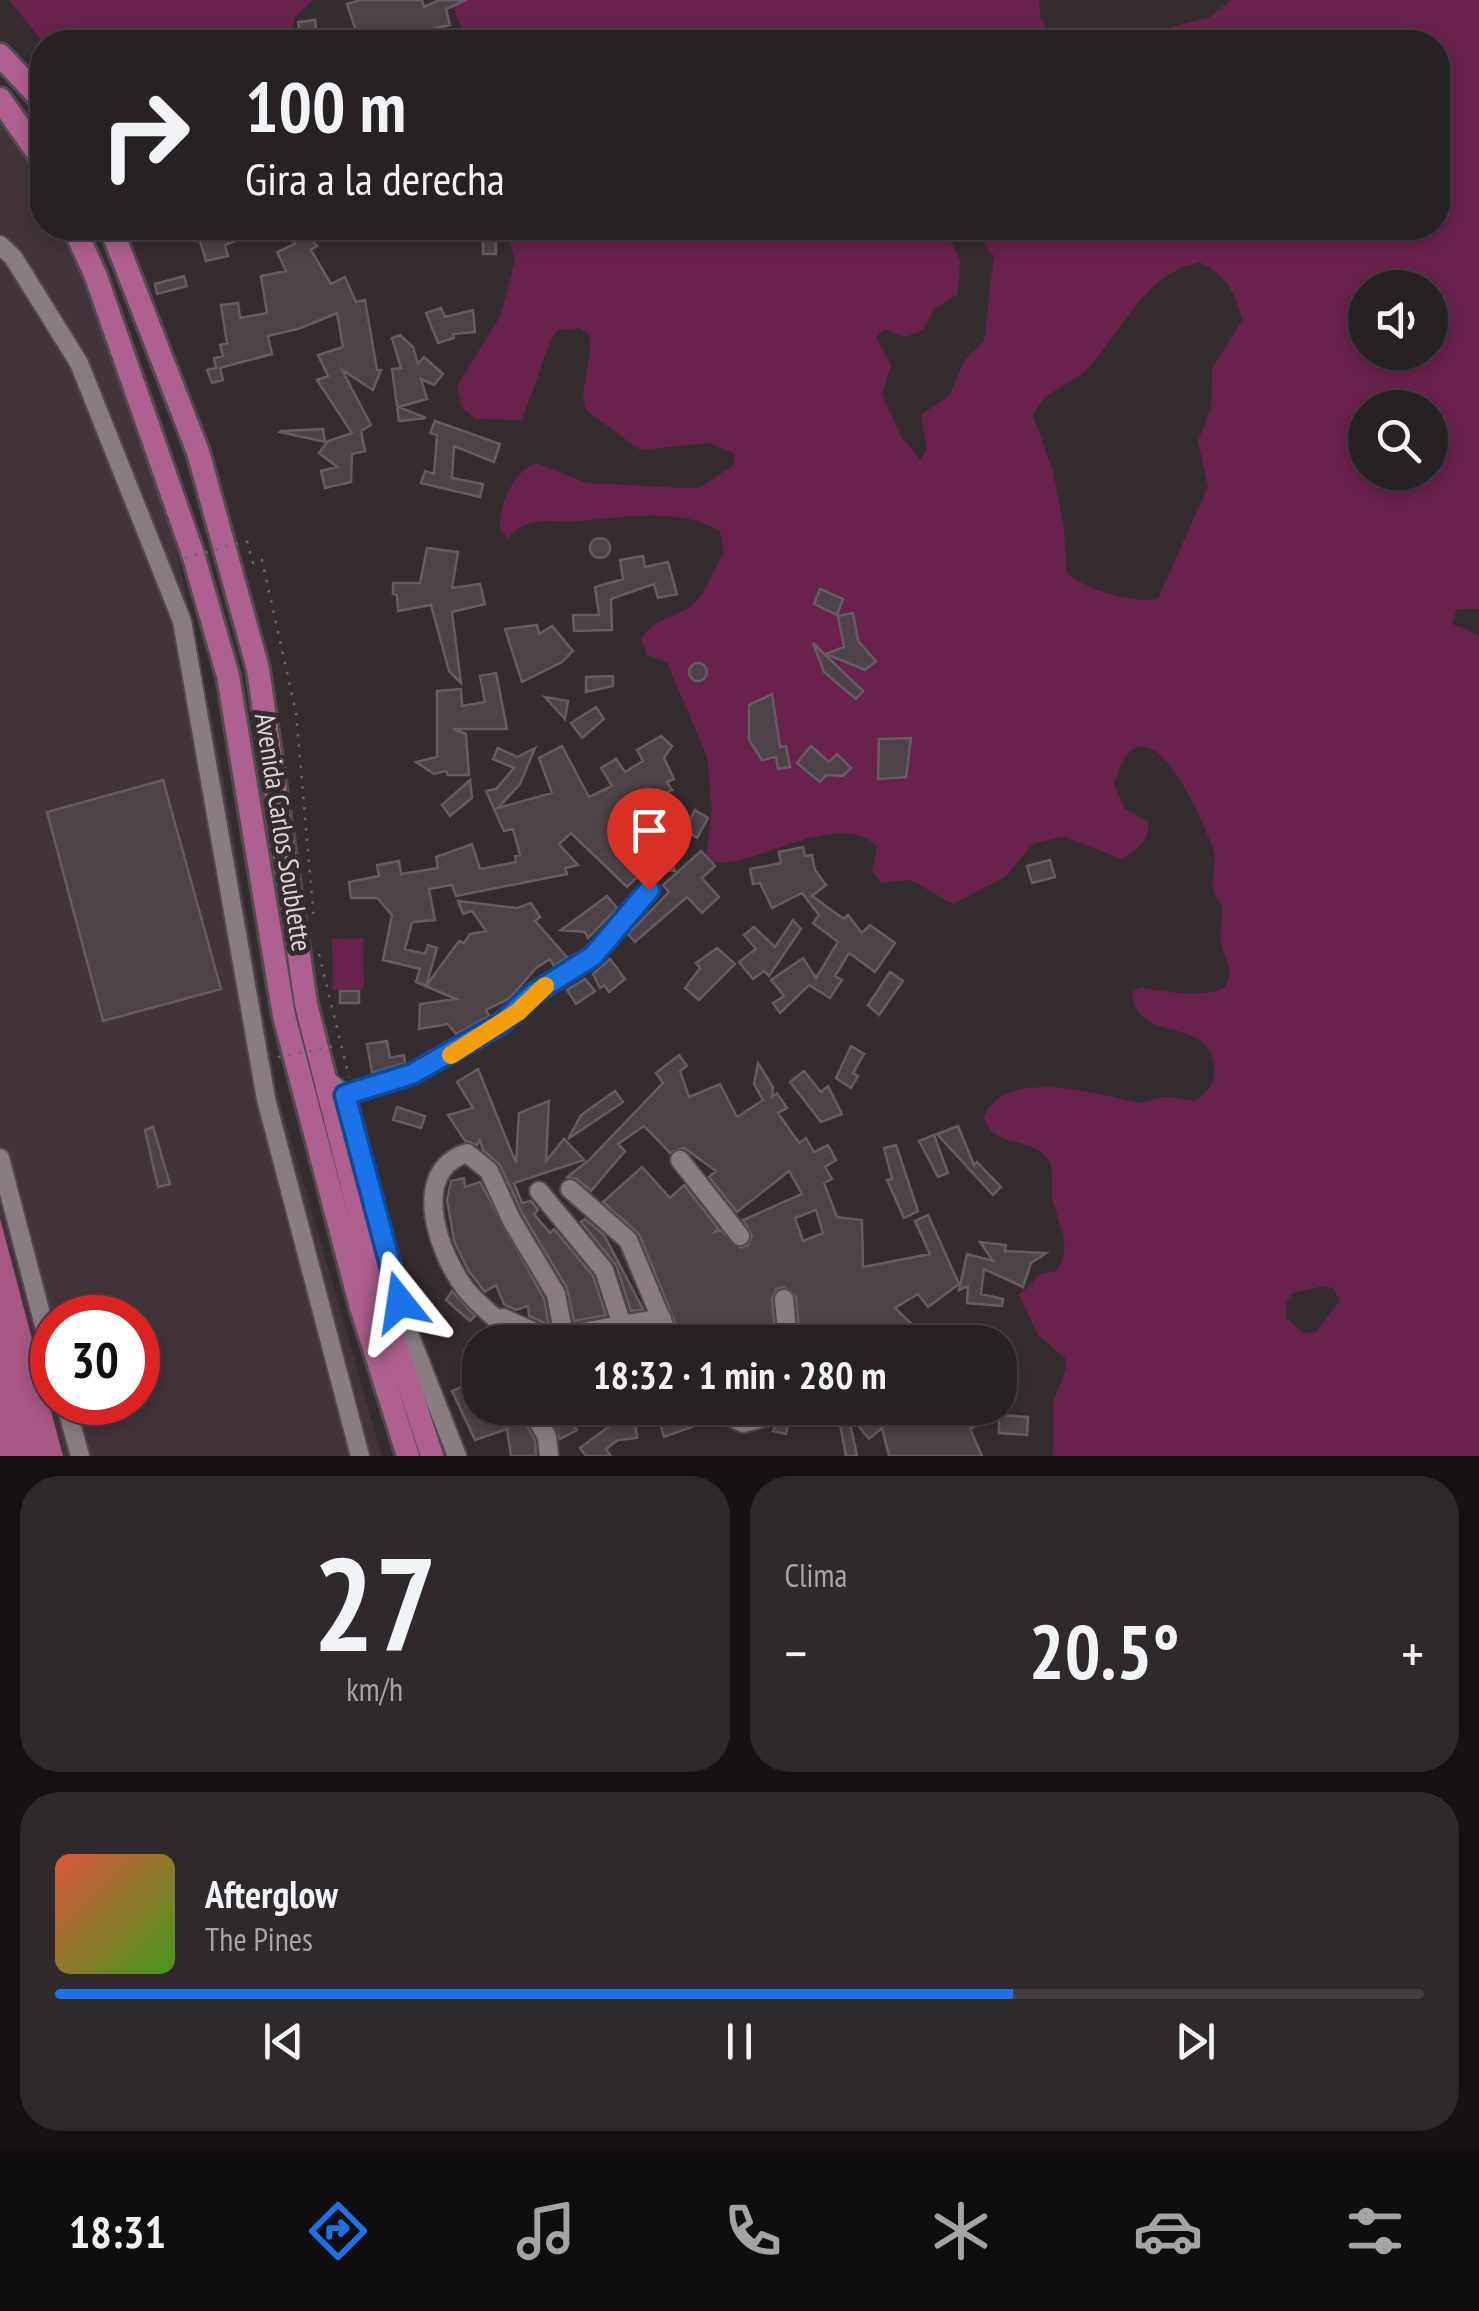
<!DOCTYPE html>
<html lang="es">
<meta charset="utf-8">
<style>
body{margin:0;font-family:"PT Sans Narrow",sans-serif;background:#30292c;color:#f1f3f6;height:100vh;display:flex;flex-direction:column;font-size:38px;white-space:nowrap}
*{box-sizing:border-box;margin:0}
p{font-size:32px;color:#a5a3a6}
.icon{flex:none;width:55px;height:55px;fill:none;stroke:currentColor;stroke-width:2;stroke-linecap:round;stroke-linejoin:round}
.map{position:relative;height:1456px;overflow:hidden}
.drawer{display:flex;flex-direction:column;gap:20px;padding:20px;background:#161214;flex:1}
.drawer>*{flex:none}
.hud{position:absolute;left:30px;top:30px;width:1420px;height:210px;border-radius:40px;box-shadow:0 5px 15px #0003,0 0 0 2px #443e41;background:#282124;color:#f1f3f6;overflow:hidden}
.buttons{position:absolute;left:1348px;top:270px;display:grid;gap:20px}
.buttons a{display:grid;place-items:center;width:100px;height:100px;border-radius:50%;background:#282124;box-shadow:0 5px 15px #0003,0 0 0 2px #443e41;font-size:50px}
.speed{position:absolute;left:30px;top:1295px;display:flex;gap:20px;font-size:50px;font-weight:700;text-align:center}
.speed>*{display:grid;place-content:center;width:130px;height:130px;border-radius:50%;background:#282124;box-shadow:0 5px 15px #0003,0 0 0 2px #443e41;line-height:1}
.speed .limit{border:15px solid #d22;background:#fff;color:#111}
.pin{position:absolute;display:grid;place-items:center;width:85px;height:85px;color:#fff;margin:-102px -42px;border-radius:50% 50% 50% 0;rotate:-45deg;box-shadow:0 0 10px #0007}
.pin .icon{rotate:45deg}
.me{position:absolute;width:110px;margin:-55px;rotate:345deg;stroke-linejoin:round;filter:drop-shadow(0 0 8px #0008)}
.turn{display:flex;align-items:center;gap:35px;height:210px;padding:0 50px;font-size:45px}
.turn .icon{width:130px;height:130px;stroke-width:2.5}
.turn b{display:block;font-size:70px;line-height:85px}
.big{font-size:75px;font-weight:700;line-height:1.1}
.drawer .card{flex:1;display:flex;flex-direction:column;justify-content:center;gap:15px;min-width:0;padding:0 35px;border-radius:40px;background:#30292c}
.drawer .dial{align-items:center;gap:0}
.dial b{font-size:130px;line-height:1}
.song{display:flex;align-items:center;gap:30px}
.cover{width:120px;height:120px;border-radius:15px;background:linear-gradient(135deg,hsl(10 70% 55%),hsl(100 70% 35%))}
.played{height:10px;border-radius:5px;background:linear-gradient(90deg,#1a73e8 70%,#443e41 70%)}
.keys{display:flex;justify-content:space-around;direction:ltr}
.heat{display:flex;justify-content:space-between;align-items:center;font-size:55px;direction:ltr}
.drawer .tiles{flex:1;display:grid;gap:20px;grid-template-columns:1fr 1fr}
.card:last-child{grid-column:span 2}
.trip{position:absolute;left:462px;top:1325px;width:555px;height:100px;border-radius:40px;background:#282124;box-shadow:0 5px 15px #0003,0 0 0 2px #443e41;font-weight:700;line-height:100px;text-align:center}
.tab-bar{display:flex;height:160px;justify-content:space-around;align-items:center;background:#100d0e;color:#a5a3a6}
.tab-bar .icon{width:70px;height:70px}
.tab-bar .on{color:#1a73e8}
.tab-bar b{font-size:45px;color:#f1f3f6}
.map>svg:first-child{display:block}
</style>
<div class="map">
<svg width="1479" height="1456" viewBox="0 0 1479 1456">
<rect width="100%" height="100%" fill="#352c30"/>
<!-- built -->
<path fill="#43333b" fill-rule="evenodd" d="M 0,124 L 21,145 L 42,192 L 42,228 L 59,228 L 77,265 L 175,544 L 221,763 L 276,1087 L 382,1456 L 63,1456 L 0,1218 ZM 52,1318 L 138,1318 L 138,1402 L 52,1402 Z"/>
<!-- green -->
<path fill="#69224c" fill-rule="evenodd" d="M 9,0 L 313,0 L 295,17 L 289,42 L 43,42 Z
M 450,0 L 1039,0 L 1041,20 L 1056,42 L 468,42 Z
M 1231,0 L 1479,0 L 1479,609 L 1457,609 L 1452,624 L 1479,635 L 1479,1456 L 1052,1456 C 1055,1440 1051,1409 1055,1397 C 1060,1382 1068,1375 1065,1358 L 1038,1335 L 1019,1295 L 1041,1274 L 1056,1271 C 1076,1246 1055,1221 1052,1195 C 1050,1179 1057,1164 1041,1152 C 1020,1136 994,1148 984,1117 C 1004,1067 1095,1093 1135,1102 C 1145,1105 1155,1097 1165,1097 C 1176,1096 1185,1102 1196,1100 C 1208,1092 1216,1082 1214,1067 C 1211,1027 1170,1036 1146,1019 C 1136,1012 1133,1004 1132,992 L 1141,987 C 1163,992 1204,999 1226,987 L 1230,971 L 1220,940 L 1223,907 C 1202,883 1221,871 1213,849 C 1205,827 1170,741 1139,747 C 1123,751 1119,772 1114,784 L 1124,808 L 1148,822 C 1150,841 1137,850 1122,859 L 1065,837 L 1034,843 L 1005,877 L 953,904 L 911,880 L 882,883 L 872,871 L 877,846 C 831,803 734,884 706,857 L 712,808 L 707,757 L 667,662 L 647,655 L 641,639 C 655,616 678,618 695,603 C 706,593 714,567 724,553 L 720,531 C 680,507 625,517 581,521 C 553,524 530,513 508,538 L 501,532 C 496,510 514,469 537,463 L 587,483 L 683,488 L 699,488 L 733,466 L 735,454 L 709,443 L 640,450 L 586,410 L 583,393 L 591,348 L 589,335 L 580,328 L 558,330 L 551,339 L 522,420 L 476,419 L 462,408 L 457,386 L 501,315 L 515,260 L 506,228 L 948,228 L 946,232 L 960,260 L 958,294 L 934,309 L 923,330 L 905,337 L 885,329 L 876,337 L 891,365 L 882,395 L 901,436 L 920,460 L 927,450 L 921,415 L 950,395 L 965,359 L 984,341 L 994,256 L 972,228 L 1438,228 L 1438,42 L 1149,42 L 1172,27 L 1210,17 ZM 1199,262 C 1224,273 1237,294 1242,320 L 1212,369 L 1211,408 L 1198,441 L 1208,487 L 1158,598 C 1141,606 1079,588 1066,572 L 1064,528 L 1053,471 L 1033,416 C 1043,389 1072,386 1090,366 C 1125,327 1144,275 1199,262 ZM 1365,288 L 1430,288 L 1430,352 L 1365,352 ZM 1365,408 L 1430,408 L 1430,472 L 1365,472 ZM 1323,1286 L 1333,1288 L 1340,1301 L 1316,1332 L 1304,1333 L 1286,1318 L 1287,1300 L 1293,1293 Z
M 363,938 L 364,989 L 333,990 L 332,939 Z"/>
<!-- water -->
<path fill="#a85684" d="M 0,1218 L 63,1456 L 0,1456 Z"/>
<!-- building -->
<path fill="#4d4348" stroke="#675c61" stroke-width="2.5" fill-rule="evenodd" d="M 360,0 L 422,0 L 424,7 L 439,0 L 466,0 L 446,9 L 450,25 L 432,29 L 436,42 L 328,42 L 328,39 L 356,31 L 347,4 Z
M 315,20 L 318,42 L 301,42 L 298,22 Z
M 196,228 L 241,228 L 245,237 L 225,245 L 228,256 L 206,261 Z
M 304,229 L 317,246 L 311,250 L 331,284 L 345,277 L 356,302 L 365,300 L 377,370 L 381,370 L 373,390 L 342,370 L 371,425 L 361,431 L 365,451 L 352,454 L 351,482 L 325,488 L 321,471 L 337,467 L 319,453 L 328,441 L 352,433 L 317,380 L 328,376 L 318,355 L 343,347 L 337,313 L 301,328 L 268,336 L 272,354 L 220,368 L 223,380 L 212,383 L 207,370 L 216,368 L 214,358 L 223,356 L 220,345 L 227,343 L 221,305 L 238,303 L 240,318 L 267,313 L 261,276 L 286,271 L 277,252 L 295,244 L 291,239 Z
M 483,234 L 496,235 L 496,254 L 483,254 Z
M 184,276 L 187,286 L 157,294 L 155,284 Z
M 441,308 L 445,317 L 473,310 L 475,332 L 453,334 L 454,338 L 438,343 L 426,313 Z
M 400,335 L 413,347 L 418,364 L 424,357 L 443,374 L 434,385 L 421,379 L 427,399 L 399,407 L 426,418 L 399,421 L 392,369 L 401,368 L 392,338 Z
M 435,421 L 500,444 L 494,462 L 454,446 L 452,478 L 483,484 L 480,497 L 421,483 L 425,471 L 434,474 L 437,435 L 430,433 Z
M 323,429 L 325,442 L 280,432 L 281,431 Z
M590 548a10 10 0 1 1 20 0a10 10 0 1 1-20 0Z
M 427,548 L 458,552 L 452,588 L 480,584 L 485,604 L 452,612 L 461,683 L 449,671 L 431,605 L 398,611 L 397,595 L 393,594 L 393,583 L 420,583 Z
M 643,556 L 645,567 L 668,562 L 677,594 L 658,598 L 654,584 L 625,594 L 611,599 L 612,630 L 574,631 L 573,615 L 599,615 L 595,587 L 623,579 L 620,560 Z
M 820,589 L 843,599 L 837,615 L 814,604 Z
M 853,613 L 858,641 L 876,661 L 865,670 L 826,654 L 844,647 L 838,616 Z
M 537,625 L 539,634 L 552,626 L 573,651 L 562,662 L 522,682 L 505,629 Z
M 813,643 L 863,691 L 856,699 L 824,672 Z
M689 672a9 9 0 1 1 18 0a9 9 0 1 1-18 0Z
M 496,673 L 507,729 L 453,729 L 466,734 L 469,775 L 448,775 L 446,771 L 434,774 L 416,762 L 437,757 L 437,691 L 461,689 L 462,706 L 485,702 L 480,676 Z
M 613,676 L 613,686 L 586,692 L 586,677 Z
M 772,694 L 780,747 L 786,746 L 790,767 L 778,769 L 776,757 L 762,760 L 749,740 L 749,705 Z
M 545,697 L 568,701 L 565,719 Z
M 596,707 L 604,719 L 582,738 L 571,723 Z
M 661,736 L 672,746 L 664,758 L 674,779 L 667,782 L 672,790 L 639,805 L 661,833 L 675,871 L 647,868 L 627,887 L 571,833 L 559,844 L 578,865 L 565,868 L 567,874 L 456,896 L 452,885 L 429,889 L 435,920 L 412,922 L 405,949 L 425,954 L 428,945 L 437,948 L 426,986 L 459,941 L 464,943 L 470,934 L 486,931 L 472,911 L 463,914 L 458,901 L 517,908 L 531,903 L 540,917 L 535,921 L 567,957 L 554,966 L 550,959 L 536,968 L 510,998 L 486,1010 L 489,1016 L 456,1034 L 448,1024 L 419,1029 L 420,1004 L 456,999 L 416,982 L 420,969 L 383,960 L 392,915 L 377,898 L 351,898 L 349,882 L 379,876 L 377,865 L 399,861 L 401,874 L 438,868 L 436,857 L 472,844 L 480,869 L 516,862 L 515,856 L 520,855 L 513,829 L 504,831 L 486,791 L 496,789 L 514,768 L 493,759 L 498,748 L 517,757 L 535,748 L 520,784 L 498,808 L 552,793 L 539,758 L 562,746 L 589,797 L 612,786 L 601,768 L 616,759 L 625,772 L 643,761 L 637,750 ZM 625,818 L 642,840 L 622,854 L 609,829 Z
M 911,738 L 906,777 L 878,779 L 879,739 Z
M 811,746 L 829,762 L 837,754 L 851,768 L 843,776 L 826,775 L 820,782 L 797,763 Z
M 163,780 L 221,989 L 103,1021 L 47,812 Z
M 470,780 L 472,798 L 450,816 L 442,805 Z
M 695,810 L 708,818 L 697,838 L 684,829 Z
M 803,847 L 805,856 L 812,855 L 815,870 L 826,885 L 812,896 L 844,919 L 848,915 L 862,933 L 870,925 L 895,943 L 875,972 L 849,953 L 835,976 L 842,980 L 830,998 L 809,985 L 780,1013 L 773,1003 L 784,996 L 771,980 L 803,958 L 816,978 L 838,942 L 813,923 L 819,915 L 802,893 L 772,908 L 760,883 L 753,884 L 750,869 L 781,863 L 779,852 Z
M 701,851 L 715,866 L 702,878 L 719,897 L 702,913 L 687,897 L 635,942 L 628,934 L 669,892 L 663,885 Z
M 1050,860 L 1055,877 L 1032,883 L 1027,866 Z
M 607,896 L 617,908 L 588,938 L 585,932 L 561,930 Z
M 793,920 L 801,929 L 769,976 L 764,971 L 753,979 L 739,962 L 756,949 L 744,935 L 754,927 L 775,947 Z
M 717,948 L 735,964 L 699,1000 L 685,988 L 700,968 L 696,963 Z
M 610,959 L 625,979 L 609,992 L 604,985 L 600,988 L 593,974 Z
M 890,972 L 903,981 L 879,1015 L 868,1005 Z
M 585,979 L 595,991 L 576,1004 L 567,990 Z
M 340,991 L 359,991 L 359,1003 L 340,1003 Z
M 387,1041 L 390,1058 L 404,1055 L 405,1063 L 372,1073 L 367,1044 Z
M 851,1046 L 864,1054 L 853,1073 L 858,1076 L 851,1088 L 836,1078 Z
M 679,1055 L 687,1066 L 680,1071 L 689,1097 L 720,1084 L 737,1117 L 763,1100 L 754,1084 L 758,1063 L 773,1087 L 772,1097 L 777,1093 L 787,1108 L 778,1113 L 799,1143 L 806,1138 L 814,1152 L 828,1145 L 836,1160 L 825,1167 L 832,1179 L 824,1183 L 837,1217 L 862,1220 L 863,1267 L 930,1254 L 915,1221 L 928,1215 L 959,1284 L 928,1307 L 918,1294 L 895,1308 L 914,1326 L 906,1335 L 892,1325 L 866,1342 L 800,1341 L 796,1297 L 784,1287 L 776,1289 L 772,1299 L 776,1342 L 683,1342 L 639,1234 L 603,1202 L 642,1167 L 670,1198 L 684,1185 L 718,1228 L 715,1232 L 720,1230 L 741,1248 L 748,1245 L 752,1235 L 743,1220 L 802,1194 L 789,1171 L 737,1212 L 709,1177 L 716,1171 L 684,1148 L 670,1153 L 644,1126 L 618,1144 L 625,1151 L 591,1191 L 577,1179 L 567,1177 L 588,1161 L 663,1083 L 656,1073 ZM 816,1210 L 823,1233 L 803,1241 L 795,1218 Z
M 478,1069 L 516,1163 L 519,1113 L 549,1101 L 546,1161 L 564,1139 L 584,1160 L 514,1183 L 522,1203 L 531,1201 L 538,1210 L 534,1214 L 550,1233 L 554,1229 L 593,1276 L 606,1315 L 574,1321 L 567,1288 L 523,1215 L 500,1165 L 483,1150 L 480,1140 L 477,1145 L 465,1141 L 448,1115 L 473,1108 L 457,1082 Z
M 804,1071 L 821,1092 L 828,1086 L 842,1114 L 821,1122 L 790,1082 Z
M 615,1091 L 623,1102 L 568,1139 L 581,1115 Z
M 397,1107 L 425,1116 L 421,1128 L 393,1120 Z
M 958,1126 L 974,1165 L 977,1162 L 1001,1187 L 993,1195 L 937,1134 Z
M 153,1127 L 170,1184 L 158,1187 L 145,1130 Z
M 934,1135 L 948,1173 L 938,1177 L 919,1141 Z
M 896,1145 L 918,1211 L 904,1218 L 887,1180 L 892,1179 L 884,1148 Z
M 464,1178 L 465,1187 L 480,1182 L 544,1299 L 549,1325 L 529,1316 L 528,1306 L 516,1310 L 504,1304 L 496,1285 L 485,1292 L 468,1270 L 454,1241 L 447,1200 L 451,1181 Z
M 585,1219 L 604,1235 L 643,1309 L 631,1311 L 616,1265 L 581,1222 Z
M 980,1242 L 1006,1245 L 1005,1251 L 1046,1253 L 1031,1263 L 1023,1287 L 984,1269 L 981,1294 L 1003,1299 L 1002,1306 L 967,1303 L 968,1286 L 959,1290 L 967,1254 L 993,1261 Z
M 452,1291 L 475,1316 L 470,1321 L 446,1300 Z
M 480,1380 L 480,1408 L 517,1408 L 535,1440 L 536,1456 L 511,1456 L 507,1429 L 475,1440 L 452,1391 Z
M 544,1408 L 562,1408 L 577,1430 L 560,1439 Z
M 606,1408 L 634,1408 L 637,1438 L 618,1440 L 606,1449 L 611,1456 L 586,1456 L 580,1448 L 611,1425 Z
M 679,1408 L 687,1408 L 695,1426 L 664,1437 L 660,1424 L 677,1426 L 682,1417 Z
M 785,1408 L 828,1408 L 828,1414 L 789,1420 L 786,1434 L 773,1431 Z
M 843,1408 L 893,1408 L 910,1425 L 949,1408 L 993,1408 L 978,1414 L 997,1415 L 970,1429 L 982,1456 L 889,1456 L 882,1428 L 869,1439 L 848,1413 L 857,1456 L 846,1456 L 838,1414 L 847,1412 Z
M 999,1415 L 1028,1417 L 1027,1435 L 999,1433 Z"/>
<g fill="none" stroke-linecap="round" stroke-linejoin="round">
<defs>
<path id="minor" d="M 0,245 L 13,257 L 79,363 L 182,621 L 266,1099 L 360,1456
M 324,1077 L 345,1095 L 410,1336 L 457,1456
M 345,1095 L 412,1074 L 502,1023 L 533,994 L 593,956 L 649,890
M 0,1158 L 52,1356
M 680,1160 L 740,1236
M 570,1189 L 628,1240 L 671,1342
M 539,1191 L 604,1270 L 623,1328
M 784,1299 L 788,1342
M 503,1318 L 548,1338 L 662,1318
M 516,1342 C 504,1322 483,1310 468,1292 C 440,1258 407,1172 467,1153 L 489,1171 L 512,1221 L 556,1294 L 564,1336
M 65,1402 L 80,1456
M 529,1408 L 547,1436 L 549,1456
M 665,1408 L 670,1416
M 712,1408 L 743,1423 L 767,1417 L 773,1408"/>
<path id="major" d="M 0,55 L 42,100
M 0,99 L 42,159
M 74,228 L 95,274 L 193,554 L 228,676 L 284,1016 L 360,1304 L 408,1456
M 111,228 L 198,452 L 258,669 L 306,1004 L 380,1297 L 432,1456"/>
</defs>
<!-- minor casing -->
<use href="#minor" stroke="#524a4e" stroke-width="22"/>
<!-- major casing -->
<use href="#major" stroke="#524a4e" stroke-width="28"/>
<!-- path -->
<path stroke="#70676b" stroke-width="2.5" stroke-dasharray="2.5 8" stroke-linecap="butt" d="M 247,541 L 253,563 L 262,560 L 296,713 L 314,921
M 319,954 L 349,1077"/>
<!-- minor -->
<use href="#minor" stroke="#897d83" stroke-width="18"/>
<!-- major -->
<use href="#major" stroke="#ae608e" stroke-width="22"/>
<!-- path-bridge -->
<path stroke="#70676b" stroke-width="2.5" stroke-dasharray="2.5 8" stroke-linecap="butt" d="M 185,558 L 247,541
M 278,1057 L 335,1046"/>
</g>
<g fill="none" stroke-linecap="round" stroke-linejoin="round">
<defs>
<path id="route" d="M 400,1302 L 345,1095 L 412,1074 L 502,1023 L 533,994 L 593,956 L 649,890"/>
</defs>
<!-- route casing -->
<use href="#route" stroke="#114b97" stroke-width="25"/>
<!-- route -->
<use href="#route" stroke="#1a73e8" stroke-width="18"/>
<!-- slow -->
<path stroke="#f59e0b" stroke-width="18" d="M 451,1055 L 518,1012 L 545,986"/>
</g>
<g text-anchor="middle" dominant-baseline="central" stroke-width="10" stroke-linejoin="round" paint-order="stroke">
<!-- street labels -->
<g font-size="28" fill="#dcd5d8" stroke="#352c30">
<text transform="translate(284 832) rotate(81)">Avenida Carlos Soublette</text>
</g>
</g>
</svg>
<div class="buttons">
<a><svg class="icon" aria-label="sound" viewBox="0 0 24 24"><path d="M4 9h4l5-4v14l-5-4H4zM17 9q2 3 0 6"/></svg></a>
<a><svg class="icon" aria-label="search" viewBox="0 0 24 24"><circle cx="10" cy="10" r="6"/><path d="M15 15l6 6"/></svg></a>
</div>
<div class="speed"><div class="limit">30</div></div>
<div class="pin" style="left:649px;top:890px;background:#d93025"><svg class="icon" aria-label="arrive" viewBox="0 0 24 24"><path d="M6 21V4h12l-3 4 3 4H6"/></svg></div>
<svg class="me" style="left:400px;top:1302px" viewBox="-20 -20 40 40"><path d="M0-17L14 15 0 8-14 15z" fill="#1a73e8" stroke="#fff" stroke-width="4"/></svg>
<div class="trip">18:32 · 1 min · 280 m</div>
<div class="hud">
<div class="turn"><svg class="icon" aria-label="right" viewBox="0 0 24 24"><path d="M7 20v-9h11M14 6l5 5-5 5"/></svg><div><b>100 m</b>Gira a la derecha</div></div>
</div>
</div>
<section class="drawer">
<div class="tiles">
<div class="card dial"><b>27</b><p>km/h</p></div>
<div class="card"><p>Clima</p>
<div class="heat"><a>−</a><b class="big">20.5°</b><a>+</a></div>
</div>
<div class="card">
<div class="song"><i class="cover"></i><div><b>Afterglow</b><p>The Pines</p></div></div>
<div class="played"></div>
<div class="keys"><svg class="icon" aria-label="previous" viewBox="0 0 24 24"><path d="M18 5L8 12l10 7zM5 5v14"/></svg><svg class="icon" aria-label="pause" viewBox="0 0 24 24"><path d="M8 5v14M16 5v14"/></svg><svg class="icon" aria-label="next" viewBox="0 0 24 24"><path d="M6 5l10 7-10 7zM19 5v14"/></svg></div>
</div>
</div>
</section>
<nav class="tab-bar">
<b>18:31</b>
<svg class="icon on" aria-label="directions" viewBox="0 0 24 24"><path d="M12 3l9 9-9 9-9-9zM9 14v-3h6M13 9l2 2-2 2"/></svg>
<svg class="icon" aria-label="music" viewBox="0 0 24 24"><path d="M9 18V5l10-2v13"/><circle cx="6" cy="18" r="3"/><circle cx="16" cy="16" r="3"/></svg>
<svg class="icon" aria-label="phone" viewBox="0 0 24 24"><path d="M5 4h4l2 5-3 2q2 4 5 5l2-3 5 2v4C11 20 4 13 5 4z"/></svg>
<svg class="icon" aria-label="climate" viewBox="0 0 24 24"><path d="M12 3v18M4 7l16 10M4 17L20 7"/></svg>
<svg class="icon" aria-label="car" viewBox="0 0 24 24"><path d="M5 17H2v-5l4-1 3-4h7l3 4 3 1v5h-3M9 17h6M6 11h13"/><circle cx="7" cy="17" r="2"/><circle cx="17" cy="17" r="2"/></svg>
<svg class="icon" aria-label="filters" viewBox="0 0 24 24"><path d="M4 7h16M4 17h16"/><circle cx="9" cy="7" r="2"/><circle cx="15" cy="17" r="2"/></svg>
</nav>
